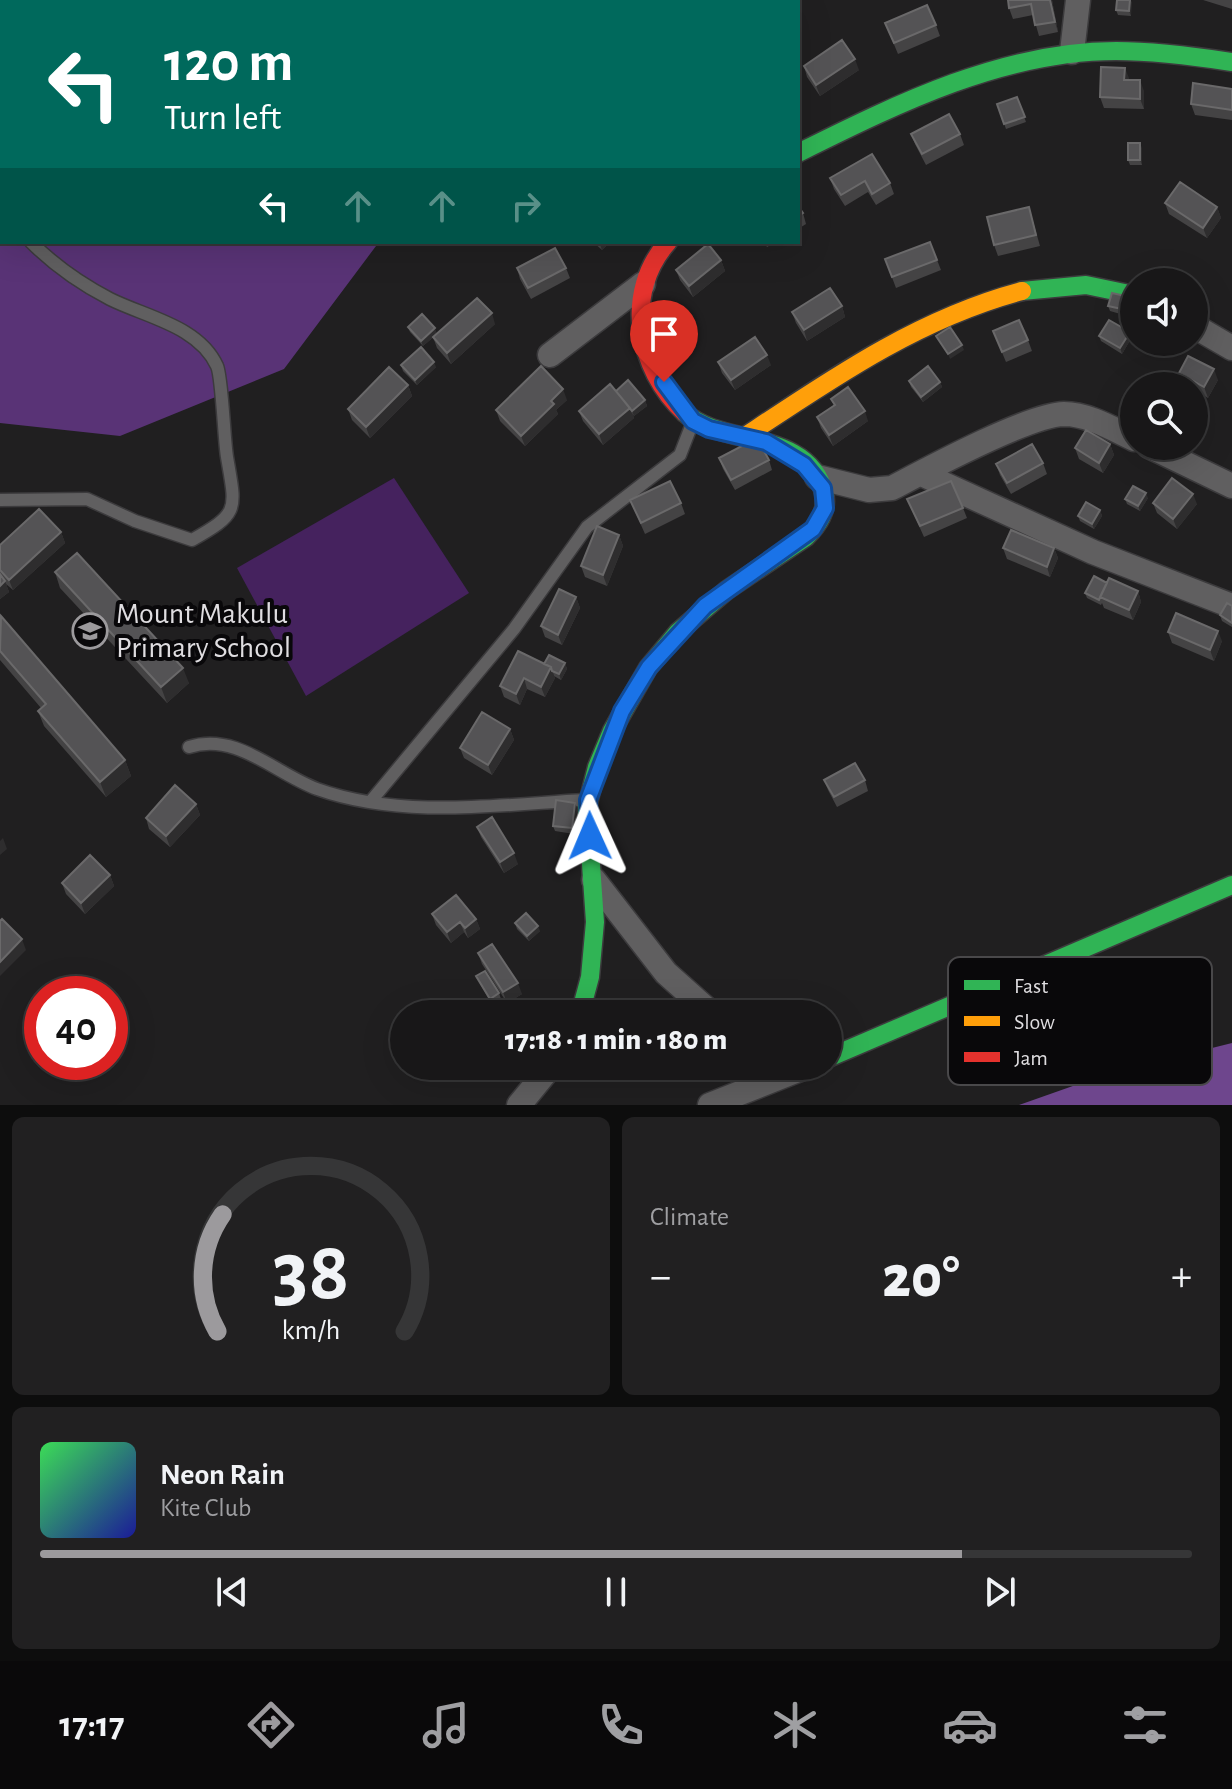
<!DOCTYPE html>
<meta charset="utf-8">
<style>
body{margin:0;font-family:"Alegreya Sans",sans-serif;background:#212021;color:#f1f3f6;height:100vh;display:flex;flex-direction:column;font-size:30px;white-space:nowrap}
*{box-sizing:border-box;margin:0}
p{font-size:26px;color:#9f9fa2}
.icon{flex:none;width:44px;height:44px;fill:none;stroke:currentColor;stroke-width:2;stroke-linecap:round;stroke-linejoin:round}
.map{position:relative;height:1105px;overflow:hidden}
.drawer{display:flex;flex-direction:column;gap:12px;padding:12px;background:#0d0d0d;flex:1}
.drawer>*{flex:none}
.hud{position:absolute;left:0px;top:0px;width:800px;height:244px;box-shadow:0 8px 32px #0002,0 0 0 2px #363637;background:#00695c;color:#fff;overflow:hidden}
.controls{position:absolute;left:1120px;top:268px;display:grid;gap:16px}
.controls a{display:grid;place-items:center;width:88px;height:88px;border-radius:50%;background:#181718;box-shadow:0 8px 32px #0002,0 0 0 2px #363637;font-size:40px}
.speed{position:absolute;left:24px;top:976px;display:flex;gap:16px;font-size:40px;font-weight:700;text-align:center}
.speed>*{display:grid;place-content:center;width:104px;height:104px;border-radius:50%;background:#181718;box-shadow:0 8px 32px #0002,0 0 0 2px #363637;line-height:1}
.speed .limit{border:12px solid #d22;background:#fff;color:#111}
.pin{position:absolute;display:grid;place-items:center;width:68px;height:68px;color:#fff;margin:-82px -34px;border-radius:50% 50% 50% 0;rotate:-45deg;box-shadow:0 0 8px #0007}
.pin .icon{rotate:45deg}
.me{position:absolute;width:88px;margin:-44px;rotate:359deg;stroke-linejoin:round;filter:drop-shadow(0 0 6px #0008)}
.turn{display:flex;align-items:center;gap:28px;height:168px;padding:0 32px;font-size:36px}
.turn .icon{width:104px;height:104px;stroke-width:2.5}
.turn b{display:block;font-size:56px;line-height:68px}
.lanes{display:flex;align-items:center;height:76px;padding:0 32px;background:#0003;justify-content:center;gap:40px;direction:ltr}
.lanes .off{opacity:.35}
.big{font-size:60px;font-weight:800;line-height:1.1}
.drawer .card{flex:1;display:flex;flex-direction:column;justify-content:center;gap:12px;min-width:0;padding:0 28px;border-radius:12px;background:#212021}
.drawer .dial{align-items:center;gap:0}
.dial svg{height:208px;overflow:visible;fill:none;stroke:#363637;stroke-width:7;stroke-linecap:round;text-anchor:middle}
.dial text{fill:#f1f3f6;stroke:none}
.song{display:flex;align-items:center;gap:24px}
.cover{width:96px;height:96px;border-radius:12px;background:linear-gradient(135deg,hsl(130 70% 55%),hsl(240 70% 35%))}
.played{height:8px;border-radius:4px;background:linear-gradient(90deg,#9c9a9d 80%,#363637 80%)}
.keys{display:flex;justify-content:space-around;direction:ltr}
.heat{display:flex;justify-content:space-between;align-items:center;font-size:44px;direction:ltr}
.drawer .tiles{flex:1;display:grid;gap:12px;grid-template-columns:1fr 1fr}
.card:last-child{grid-column:span 2}
.trip{position:absolute;left:390px;top:1000px;width:452px;height:80px;border-radius:40px;background:#181718;box-shadow:0 8px 32px #0002,0 0 0 2px #363637;font-weight:800;line-height:80px;text-align:center}
.dock{display:flex;height:128px;justify-content:space-around;align-items:center;background:#0a090a;color:#9f9fa2}
.dock .icon{width:56px;height:56px}
.dock .current{color:#9c9a9d}
.dock b{font-size:36px;color:#f1f3f6}
.map>svg:first-child{display:block}
</style>
<div class="map">
<svg width="1232" height="1105" viewBox="0 0 1232 1105">
<rect width="100%" height="100%" fill="#201f20"/>
<!-- green -->
<path fill="#45225e" d="M 394,478 L 469,593 L 306,696 L 237,568 Z"/>
<!-- forest -->
<path fill="#593376" d="M 0,0 L 559,0 L 2,2 L 2,242 L 379,242 L 284,369 L 120,436 L 0,423 Z"/>
<!-- water -->
<path fill="#6e468d" d="M 1232,1043 L 1232,1105 L 1019,1105 L 1104,1075 Z"/>
<g fill="none" stroke-linecap="round" stroke-linejoin="round">
<defs>
<path id="lane" d="M 0,74 L 2,74
M 0,216 L 2,217
M 0,500 L 87,499 L 135,521 L 192,540 C 240,513 236,510 227,457 C 224,439 222,376 217,366 C 199,326 146,317 110,299 C 81,284 54,265 31,242
M 189,747 C 237,732 274,773 317,789 C 401,819 498,805 584,800
M 371,801 L 514,629 L 587,527 L 680,455 L 692,424"/>
<path id="street" d="M 1072,52 L 1078,0
M 1194,326 L 1232,348
M 550,355 L 643,284
M 1149,446 L 1232,486
M 924,475 L 1093,552 L 1232,606
M 817,477 L 869,490 L 892,488 C 928,469 1028,415 1064,414 C 1088,414 1113,429 1134,439
M 594,880 L 666,973 L 712,1014
M 519,1105 L 551,1066
M 710,1105 L 808,1066"/>
<path id="fast" d="M 798,153 C 897,104 1003,51 1116,51 C 1156,51 1193,56 1232,62
M 1022,291 L 1086,285 L 1134,295
M 580,1014 L 590,977 L 595,922 L 587,807 L 597,767 L 612,731 L 648,668 L 678,632 L 727,590 L 806,537 C 818,525 828,511 824,493 C 809,429 722,447 685,413
M 828,1058 L 1232,885"/>
<path id="slow" d="M 747,435 C 834,377 920,318 1022,291"/>
<path id="jam" d="M 668,242 C 623,292 637,369 685,413"/>
</defs>
<!-- lane casing -->
<use href="#lane" stroke="#3c3b3d" stroke-width="15"/>
<!-- street casing -->
<use href="#street" stroke="#3c3b3d" stroke-width="27"/>
<!-- fast casing -->
<use href="#fast" stroke="#3c3b3d" stroke-width="21"/>
<!-- slow casing -->
<use href="#slow" stroke="#3c3b3d" stroke-width="21"/>
<!-- jam casing -->
<use href="#jam" stroke="#3c3b3d" stroke-width="21"/>
<!-- lane -->
<use href="#lane" stroke="#605f60" stroke-width="12"/>
<!-- street -->
<use href="#street" stroke="#605f60" stroke-width="24"/>
<!-- fast -->
<use href="#fast" stroke="#30b455" stroke-width="18"/>
<!-- slow -->
<use href="#slow" stroke="#ff9f0a" stroke-width="18"/>
<!-- jam -->
<use href="#jam" stroke="#e5322d" stroke-width="18"/>
</g>
<!-- wall -->
<path fill="#444344" d="M 1052,0 L 1058,32 L 1039,36 L 1033,15 L 1013,19 L 1009,8 Z
M 1107,0 L 1131,0 L 1131,16 L 1118,15 L 1116,10 L 1117,0 Z
M 1203,0 L 1232,0 L 1232,9 Z
M 885,23 L 936,25 L 940,36 L 898,54 Z
M 804,66 L 859,70 L 820,96 L 807,77 Z
M 1129,78 L 1129,80 L 1144,91 L 1144,109 L 1104,108 L 1100,97 Z
M 1232,89 L 1232,120 L 1195,115 L 1191,104 Z
M 1017,97 L 1026,122 L 1006,129 L 997,104 Z
M 911,134 L 960,134 L 964,145 L 926,165 L 915,144 Z
M 1142,148 L 1142,165 L 1130,165 L 1128,160 Z
M 830,178 L 890,183 L 894,194 L 876,205 L 868,192 L 845,206 L 834,189 Z
M 1165,203 L 1217,207 L 1221,218 L 1207,238 L 1169,214 Z
M 798,206 L 803,213 L 806,224 L 798,229 Z
M 1029,207 L 1040,246 L 998,256 L 994,245 Z
M 593,242 L 610,242 L 602,250 Z
M 764,242 L 776,242 L 767,247 Z
M 930,242 L 941,270 L 896,288 L 885,259 Z
M 721,260 L 725,271 L 693,297 L 680,280 L 676,270 Z
M 517,268 L 566,268 L 570,278 L 531,299 L 520,279 Z
M 1127,301 L 1124,315 L 1110,311 L 1108,306 Z
M 842,306 L 845,317 L 807,341 L 796,323 L 792,312 Z
M 495,324 L 451,364 L 437,348 L 433,337 Z
M 408,327 L 437,334 L 423,346 L 410,332 Z
M 993,331 L 1028,340 L 1032,351 L 1006,362 Z
M 1099,336 L 1132,337 L 1122,354 L 1101,341 Z
M 718,362 L 771,365 L 735,390 L 722,373 Z
M 401,365 L 436,367 L 417,385 L 403,371 Z
M 1179,373 L 1218,380 L 1208,398 L 1194,390 L 1194,386 L 1186,386 L 1182,384 Z
M 909,381 L 940,382 L 942,387 L 923,402 L 911,387 Z
M 408,385 L 412,396 L 370,438 L 352,420 L 348,409 Z
M 616,392 L 645,400 L 647,406 L 634,416 L 632,413 L 634,418 L 603,445 L 583,421 L 579,411 Z
M 831,399 L 868,421 L 833,446 L 821,428 L 817,417 L 834,406 Z
M 567,400 L 556,410 L 558,414 L 525,446 L 500,421 L 496,410 Z
M 1110,444 L 1114,455 L 1103,473 L 1079,459 L 1075,448 Z
M 719,458 L 769,460 L 772,470 L 735,490 L 723,469 Z
M 1043,463 L 1047,474 L 1011,494 L 1000,475 L 996,464 Z
M 1148,498 L 1140,511 L 1127,504 L 1125,499 Z
M 907,499 L 963,508 L 967,518 L 924,537 Z
M 630,500 L 681,503 L 685,514 L 645,534 Z
M 1153,503 L 1197,504 L 1177,529 L 1157,513 Z
M 1100,510 L 1102,516 L 1094,529 L 1080,521 L 1078,516 Z
M 61,532 L 65,543 L 13,590 L 6,584 L 9,592 L 0,599 L 0,545 Z
M 619,535 L 623,546 L 607,586 L 585,577 L 581,566 Z
M 1003,548 L 1054,548 L 1058,558 L 1050,577 L 1007,559 Z
M 55,572 L 189,683 L 167,703 L 60,588 Z
M 1107,583 L 1138,591 L 1141,602 L 1133,620 L 1104,608 L 1102,603 L 1101,605 L 1087,598 L 1085,593 Z
M 576,597 L 580,608 L 562,645 L 545,637 L 541,626 Z
M 1232,606 L 1232,627 L 1222,621 L 1220,615 Z
M 0,617 L 125,760 L 131,776 L 106,797 L 44,726 L 38,711 L 41,708 L 0,660 Z
M 1168,632 L 1222,641 L 1214,661 L 1172,643 Z
M 565,663 L 567,669 L 561,680 L 554,676 L 555,678 L 545,697 L 527,689 L 520,705 L 504,697 L 500,686 L 544,664 Z
M 510,729 L 514,740 L 492,775 L 464,758 L 460,748 Z
M 824,780 L 865,780 L 868,791 L 837,807 L 828,790 Z
M 575,803 L 577,808 L 574,834 L 555,831 L 553,826 Z
M 196,804 L 200,815 L 170,847 L 149,829 L 146,818 Z
M 477,827 L 518,864 L 504,873 L 481,837 Z
M 110,875 L 114,886 L 85,914 L 66,894 L 62,883 Z
M 432,914 L 476,919 L 480,929 L 468,938 L 464,932 L 451,943 L 436,925 Z
M 515,923 L 540,931 L 529,941 L 517,929 Z
M 478,953 L 522,994 L 507,1003 L 482,964 Z
M 476,976 L 499,993 L 501,999 L 492,1005 Z"/>
<!-- shaded-wall -->
<path fill="#2e2d2e" d="M 1050,0 L 1052,0 L 1058,32 L 1055,22 Z
M 1130,0 L 1132,2 L 1131,16 L 1129,11 Z
M 855,59 L 859,70 L 820,96 L 816,85 Z
M 1125,68 L 1129,78 L 1128,91 L 1124,80 Z
M 1140,80 L 1144,91 L 1144,109 L 1140,99 Z
M 1140,143 L 1142,148 L 1142,165 L 1140,160 Z
M 1217,207 L 1221,218 L 1207,238 L 1203,228 Z
M 599,242 L 610,242 L 602,250 Z
M 721,260 L 725,271 L 693,297 L 689,286 Z
M 1125,296 L 1127,301 L 1124,315 L 1122,309 Z
M 842,306 L 845,317 L 807,341 L 804,330 Z
M 492,313 L 495,324 L 451,364 L 447,353 Z
M 435,328 L 437,334 L 423,346 L 421,341 Z
M 1130,332 L 1132,337 L 1122,354 L 1120,348 Z
M 962,345 L 964,350 L 950,359 L 948,354 Z
M 767,355 L 771,365 L 735,390 L 731,380 Z
M 434,362 L 436,367 L 417,385 L 415,380 Z
M 1214,369 L 1218,380 L 1208,398 L 1204,387 Z
M 940,382 L 942,387 L 923,402 L 921,397 Z
M 408,385 L 412,396 L 370,438 L 366,427 Z
M 563,389 L 567,400 L 556,410 L 558,414 L 525,446 L 521,436 L 551,401 Z
M 645,400 L 647,406 L 634,416 L 632,411 Z
M 630,408 L 634,418 L 603,445 L 599,434 Z
M 865,411 L 868,421 L 833,446 L 829,435 Z
M 1110,444 L 1114,455 L 1103,473 L 1099,463 Z
M 1146,493 L 1148,498 L 1140,511 L 1138,506 Z
M 1193,494 L 1197,504 L 1177,529 L 1173,519 Z
M 1100,510 L 1102,516 L 1094,529 L 1092,524 Z
M 61,532 L 65,543 L 13,590 L 9,580 Z
M 619,535 L 623,546 L 607,586 L 603,575 Z
M 1054,548 L 1058,558 L 1050,577 L 1047,567 Z
M 5,581 L 9,592 L 0,599 L 0,586 Z
M 1138,591 L 1141,602 L 1133,620 L 1129,610 Z
M 576,597 L 580,608 L 562,645 L 558,635 Z
M 1218,631 L 1222,641 L 1214,661 L 1210,650 Z
M 565,663 L 567,669 L 561,680 L 559,674 Z
M 551,667 L 555,678 L 545,697 L 541,687 Z
M 183,668 L 189,683 L 167,703 L 161,687 Z
M 524,678 L 527,689 L 520,705 L 516,694 Z
M 510,729 L 514,740 L 492,775 L 488,765 Z
M 125,760 L 131,776 L 106,797 L 100,782 Z
M 575,803 L 577,808 L 574,834 L 572,828 Z
M 196,804 L 200,815 L 170,847 L 166,836 Z
M 3,838 L 7,849 L 0,855 L 0,841 Z
M 514,853 L 518,864 L 504,873 L 500,862 Z
M 110,875 L 114,886 L 85,914 L 81,903 Z
M 476,919 L 480,929 L 468,938 L 465,928 Z
M 460,922 L 464,932 L 451,943 L 447,932 Z
M 538,926 L 540,931 L 529,941 L 527,936 Z
M 22,939 L 26,950 L 0,976 L 0,962 Z
M 518,983 L 522,994 L 507,1003 L 503,992 Z"/>
<!-- building -->
<path fill="#545355" stroke="#6a696a" stroke-width="2" d="M 1008,0 L 1050,0 L 1055,22 L 1035,25 L 1031,4 L 1009,8 Z
M 1117,0 L 1130,0 L 1129,11 L 1116,10 Z
M 927,5 L 936,25 L 894,43 L 885,23 Z
M 842,40 L 855,59 L 816,85 L 804,66 Z
M 1101,67 L 1125,68 L 1124,80 L 1140,80 L 1140,99 L 1100,97 Z
M 1193,83 L 1232,89 L 1232,110 L 1191,104 Z
M 1017,97 L 1025,117 L 1004,124 L 997,104 Z
M 949,114 L 960,134 L 922,154 L 911,134 Z
M 1128,143 L 1140,143 L 1140,160 L 1128,160 Z
M 872,154 L 890,183 L 872,194 L 865,181 L 841,195 L 830,178 Z
M 1180,182 L 1217,207 L 1203,228 L 1165,203 Z
M 798,206 L 803,213 L 798,216 Z
M 1029,207 L 1036,235 L 994,245 L 987,217 Z
M 930,242 L 937,260 L 892,277 L 885,259 Z
M 708,244 L 721,260 L 689,286 L 676,270 Z
M 555,248 L 566,268 L 528,288 L 517,268 Z
M 830,288 L 842,306 L 804,330 L 792,312 Z
M 1112,293 L 1125,296 L 1122,309 L 1108,306 Z
M 477,298 L 492,313 L 447,353 L 433,337 Z
M 422,314 L 435,328 L 421,341 L 408,327 Z
M 1019,320 L 1028,340 L 1002,352 L 993,331 Z
M 1109,320 L 1130,332 L 1120,348 L 1099,336 Z
M 950,327 L 962,345 L 948,354 L 936,336 Z
M 755,337 L 767,355 L 731,380 L 718,362 Z
M 421,347 L 434,362 L 415,380 L 401,365 Z
M 1188,356 L 1214,369 L 1204,387 L 1179,373 Z
M 541,366 L 563,389 L 551,401 L 554,404 L 521,436 L 496,410 Z
M 928,366 L 940,382 L 921,397 L 909,381 Z
M 389,367 L 408,385 L 366,427 L 348,409 Z
M 628,380 L 645,400 L 632,411 L 616,391 Z
M 610,384 L 630,408 L 599,434 L 579,411 Z
M 848,387 L 865,411 L 829,435 L 817,417 L 835,405 L 831,399 Z
M 1086,430 L 1110,444 L 1099,463 L 1075,448 Z
M 757,438 L 769,460 L 731,480 L 719,458 Z
M 1032,444 L 1043,463 L 1007,483 L 996,464 Z
M 1172,478 L 1193,494 L 1173,519 L 1153,503 Z
M 670,481 L 681,503 L 641,523 L 630,500 Z
M 951,481 L 963,508 L 920,526 L 907,499 Z
M 1133,486 L 1146,493 L 1138,506 L 1125,499 Z
M 1086,502 L 1100,510 L 1092,524 L 1078,516 Z
M 39,509 L 61,532 L 9,580 L 0,570 L 0,545 Z
M 597,526 L 619,535 L 603,575 L 581,566 Z
M 1011,530 L 1054,548 L 1047,567 L 1003,548 Z
M 77,553 L 183,668 L 161,687 L 55,572 Z
M 0,574 L 5,581 L 0,586 Z
M 1094,576 L 1107,583 L 1099,600 L 1085,593 Z
M 1109,578 L 1138,591 L 1129,610 L 1100,597 Z
M 559,589 L 576,597 L 558,635 L 541,626 Z
M 1227,603 L 1232,606 L 1232,623 L 1220,615 Z
M 1176,613 L 1218,631 L 1210,650 L 1168,632 Z
M 1,616 L 125,760 L 100,782 L 38,711 L 46,704 L 0,651 Z
M 518,651 L 551,667 L 541,687 L 524,678 L 516,694 L 500,686 Z
M 549,655 L 565,663 L 559,674 L 552,671 L 551,667 L 544,664 Z
M 482,712 L 510,729 L 488,765 L 460,748 Z
M 855,763 L 865,780 L 834,797 L 824,780 Z
M 175,785 L 196,804 L 166,836 L 146,818 Z
M 556,800 L 575,803 L 572,828 L 553,826 Z
M 492,817 L 514,853 L 500,862 L 477,827 Z
M 90,855 L 110,875 L 81,903 L 62,883 Z
M 456,895 L 476,919 L 465,928 L 460,922 L 447,932 L 432,914 Z
M 526,913 L 538,926 L 527,936 L 515,923 Z
M 2,919 L 22,939 L 0,962 L 0,921 Z
M 492,944 L 518,983 L 503,992 L 478,953 Z
M 485,971 L 499,993 L 490,999 L 476,976 Z"/>
<g fill="none" stroke-linecap="round" stroke-linejoin="round">
<defs>
<path id="route" d="M 590,836 L 588,800 L 622,711 L 649,667 L 705,606 L 813,529 L 825,508 L 823,488 L 804,465 L 766,442 L 709,429 L 693,421 L 664,382"/>
</defs>
<!-- route casing -->
<use href="#route" stroke="#114b97" stroke-width="20"/>
<!-- route -->
<use href="#route" stroke="#1a73e8" stroke-width="14"/>
</g>
<!-- icons -->
<defs>
<symbol id="school-ring" viewBox="-11 -11 22 22"><circle r="9.5" fill="#09080a" stroke="#9c9a9d" stroke-width="1.5"/><path d="M0-5L7-2L0 1L-7-2ZM-4 1L0 2.5L4 1V4Q0 6-4 4Z" fill="#9c9a9d"/></symbol>
</defs>
<g fill-rule="evenodd">
<use href="#school-ring" x="70" y="611" width="40" height="40"/>
</g>
<g text-anchor="middle" dominant-baseline="central" stroke-width="8" stroke-linejoin="round" paint-order="stroke">
<!-- poi labels -->
<g font-size="30" fill="#dfdde0" stroke="#09080a" text-anchor="start">
<text x="116" y="614">Mount Makulu<tspan x="116" dy="34">Primary School</tspan></text>
</g>
</g>
<!-- legend -->
<rect x="948" y="957" width="264" height="128" rx="12" fill="#09080a" stroke="#49484a" stroke-width="2"/>
<rect x="964" y="980" width="36" height="10" fill="#30b455"/>
<rect x="964" y="1016" width="36" height="10" fill="#ff9f0a"/>
<rect x="964" y="1052" width="36" height="10" fill="#e5322d"/>
<g font-size="22" fill="#dfdde0">
<text x="1014" y="993">Fast</text>
<text x="1014" y="1029">Slow</text>
<text x="1014" y="1065">Jam</text>
</g>
</svg>
<div class="controls">
<a><svg class="icon" aria-label="sound" viewBox="0 0 24 24"><path d="M4 9h4l5-4v14l-5-4H4zM17 9q2 3 0 6"/></svg></a>
<a><svg class="icon" aria-label="search" viewBox="0 0 24 24"><circle cx="10" cy="10" r="6"/><path d="M15 15l6 6"/></svg></a>
</div>
<div class="speed"><div class="limit">40</div></div>
<div class="pin" style="left:664px;top:382px;background:#d93025"><svg class="icon" aria-label="arrive" viewBox="0 0 24 24"><path d="M6 21V4h12l-3 4 3 4H6"/></svg></div>
<svg class="me" style="left:590px;top:836px" viewBox="-20 -20 40 40"><path d="M0-17L14 15 0 8-14 15z" fill="#1a73e8" stroke="#fff" stroke-width="4"/></svg>
<div class="trip">17:18 · 1 min · 180 m</div>
<div class="hud">
<div class="turn"><svg class="icon" aria-label="left" viewBox="0 0 24 24"><path d="M17 20v-9H6M10 6l-5 5 5 5"/></svg><div><b>120 m</b>Turn left</div></div>
<div class="lanes"><svg class="icon" aria-label="left" viewBox="0 0 24 24"><path d="M17 20v-9H6M10 6l-5 5 5 5"/></svg><svg class="icon off" aria-label="ahead" viewBox="0 0 24 24"><path d="M12 20V5M6 11l6-6 6 6"/></svg><svg class="icon off" aria-label="ahead" viewBox="0 0 24 24"><path d="M12 20V5M6 11l6-6 6 6"/></svg><svg class="icon off" aria-label="right" viewBox="0 0 24 24"><path d="M7 20v-9h11M14 6l5 5-5 5"/></svg></div>
</div>
</div>
<section class="drawer">
<div class="tiles">
<div class="card dial"><svg viewBox="0 0 100 80">
<path d="M14 69A42 42 0 1 1 86 69"/>
<path d="M14 69A42 42 0 0 1 16 24" stroke="#9c9a9d"/>
<text x="50" y="56" font-size="32" font-weight="700">38</text>
<text x="50" y="72" font-size="11">km/h</text>
</svg></div>
<div class="card"><p>Climate</p>
<div class="heat"><a>−</a><b class="big">20°</b><a>+</a></div>
</div>
<div class="card">
<div class="song"><i class="cover"></i><div><b>Neon Rain</b><p>Kite Club</p></div></div>
<div class="played"></div>
<div class="keys"><svg class="icon" aria-label="previous" viewBox="0 0 24 24"><path d="M18 5L8 12l10 7zM5 5v14"/></svg><svg class="icon" aria-label="pause" viewBox="0 0 24 24"><path d="M8 5v14M16 5v14"/></svg><svg class="icon" aria-label="next" viewBox="0 0 24 24"><path d="M6 5l10 7-10 7zM19 5v14"/></svg></div>
</div>
</div>
</section>
<nav class="dock">
<b>17:17</b>
<svg class="icon current" aria-label="directions" viewBox="0 0 24 24"><path d="M12 3l9 9-9 9-9-9zM9 14v-3h6M13 9l2 2-2 2"/></svg>
<svg class="icon" aria-label="music" viewBox="0 0 24 24"><path d="M9 18V5l10-2v13"/><circle cx="6" cy="18" r="3"/><circle cx="16" cy="16" r="3"/></svg>
<svg class="icon" aria-label="phone" viewBox="0 0 24 24"><path d="M5 4h4l2 5-3 2q2 4 5 5l2-3 5 2v4C11 20 4 13 5 4z"/></svg>
<svg class="icon" aria-label="climate" viewBox="0 0 24 24"><path d="M12 3v18M4 7l16 10M4 17L20 7"/></svg>
<svg class="icon" aria-label="car" viewBox="0 0 24 24"><path d="M5 17H2v-5l4-1 3-4h7l3 4 3 1v5h-3M9 17h6M6 11h13"/><circle cx="7" cy="17" r="2"/><circle cx="17" cy="17" r="2"/></svg>
<svg class="icon" aria-label="filters" viewBox="0 0 24 24"><path d="M4 7h16M4 17h16"/><circle cx="9" cy="7" r="2"/><circle cx="15" cy="17" r="2"/></svg>
</nav>
